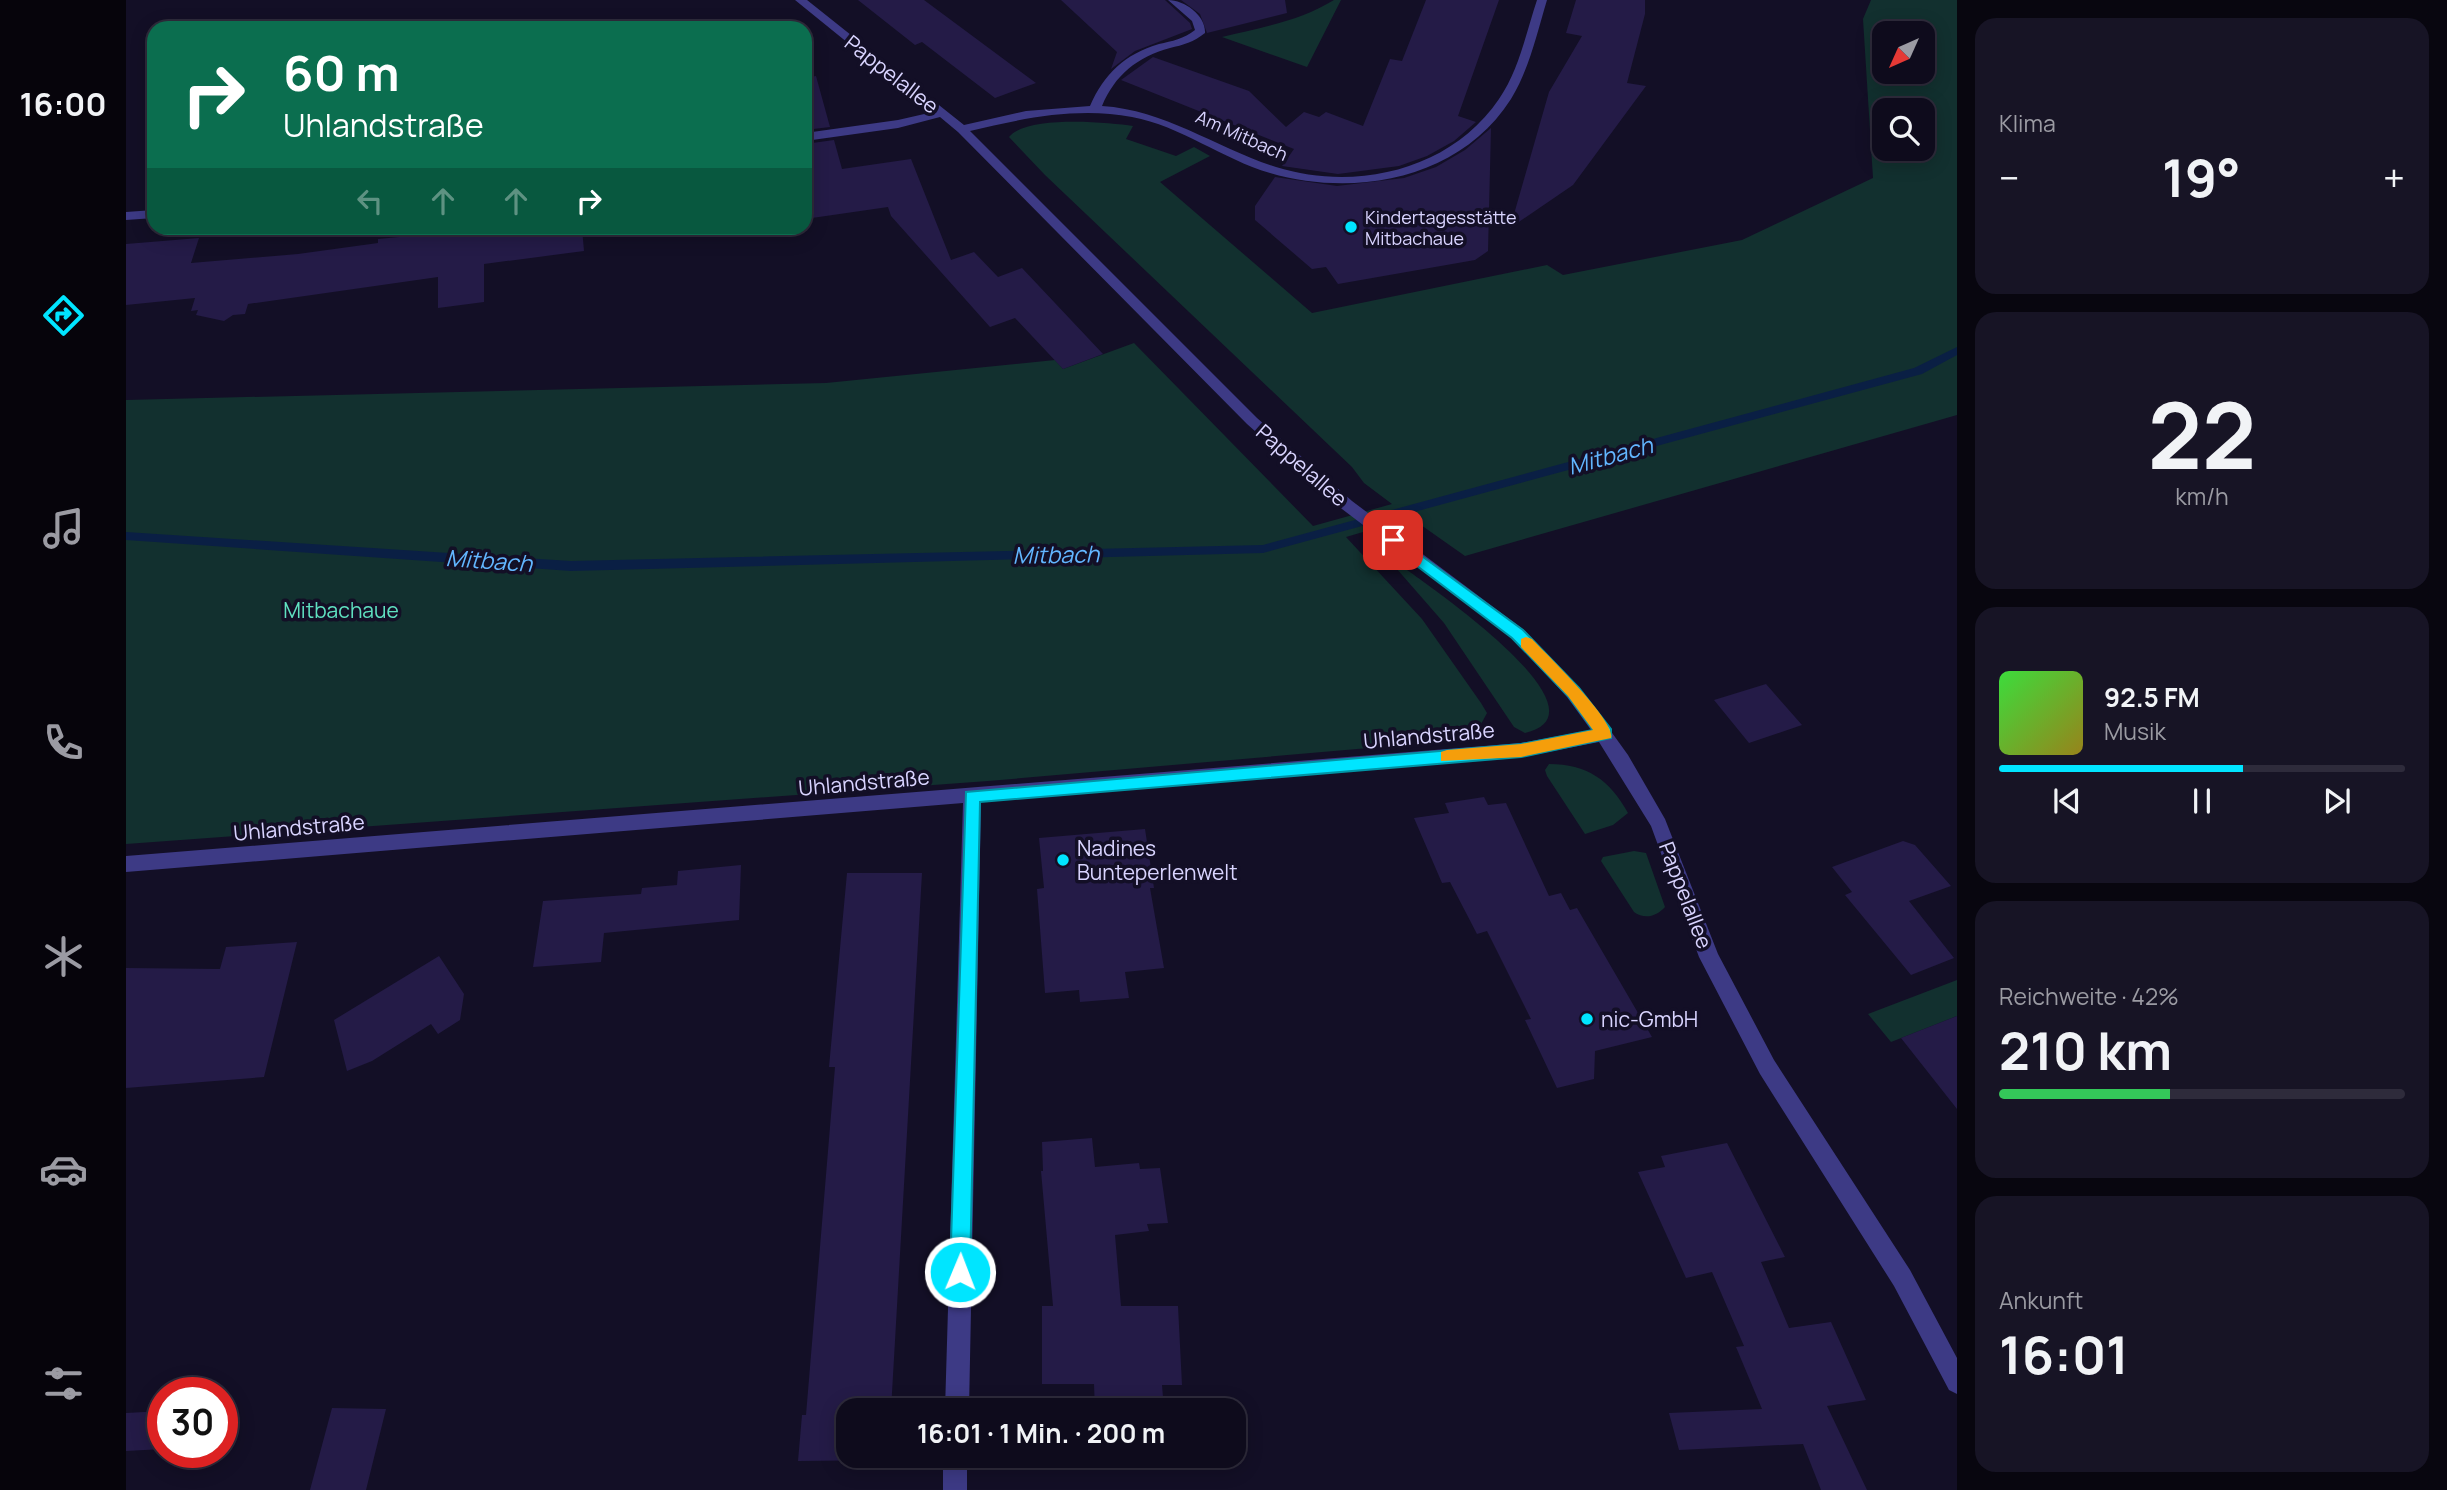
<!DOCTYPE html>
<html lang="de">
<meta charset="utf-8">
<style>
body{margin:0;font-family:Manrope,sans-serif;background:#171425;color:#f1f3f6;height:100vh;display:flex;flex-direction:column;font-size:26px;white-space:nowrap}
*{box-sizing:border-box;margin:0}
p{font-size:23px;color:#9b9ba3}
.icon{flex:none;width:38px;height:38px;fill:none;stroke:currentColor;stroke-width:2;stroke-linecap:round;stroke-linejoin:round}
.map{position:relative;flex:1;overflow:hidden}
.details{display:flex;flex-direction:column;gap:18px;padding:18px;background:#08060f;width:490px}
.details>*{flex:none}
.guide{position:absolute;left:21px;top:21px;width:665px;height:214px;border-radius:21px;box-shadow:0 4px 18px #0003,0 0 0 2px #2e2b3b;background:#0b6e4f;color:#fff;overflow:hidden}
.needle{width:46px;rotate:225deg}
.buttons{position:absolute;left:1746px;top:21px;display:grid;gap:14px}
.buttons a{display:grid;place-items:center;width:63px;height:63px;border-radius:14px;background:#0e0b1c;box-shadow:0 4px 18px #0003,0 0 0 2px #2e2b3b;font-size:35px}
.speed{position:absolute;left:21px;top:1377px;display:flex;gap:14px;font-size:35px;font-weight:700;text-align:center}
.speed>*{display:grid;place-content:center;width:91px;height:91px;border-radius:50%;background:#0e0b1c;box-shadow:0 4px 18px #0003,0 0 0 2px #2e2b3b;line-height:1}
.speed .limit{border:10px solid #d22;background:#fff;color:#111}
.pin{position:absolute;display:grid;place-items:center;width:60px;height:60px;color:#fff;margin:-30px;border-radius:14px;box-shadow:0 4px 10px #0006}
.me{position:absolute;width:77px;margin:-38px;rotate:1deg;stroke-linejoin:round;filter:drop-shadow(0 0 5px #0008)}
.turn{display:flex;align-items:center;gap:24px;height:147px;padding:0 21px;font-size:32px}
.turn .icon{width:91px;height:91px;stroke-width:2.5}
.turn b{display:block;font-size:49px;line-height:60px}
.lanes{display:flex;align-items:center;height:66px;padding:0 21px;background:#0003;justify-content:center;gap:35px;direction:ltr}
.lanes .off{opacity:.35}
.big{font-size:52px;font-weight:700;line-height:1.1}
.details .widget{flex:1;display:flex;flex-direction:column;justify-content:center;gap:10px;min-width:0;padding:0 24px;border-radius:21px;background:#171425}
.details .dial{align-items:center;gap:0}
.dial b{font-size:91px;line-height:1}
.song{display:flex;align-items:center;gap:21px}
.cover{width:84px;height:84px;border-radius:10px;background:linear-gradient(135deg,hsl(120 70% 55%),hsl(50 70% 35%))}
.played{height:7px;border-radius:4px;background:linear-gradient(90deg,#00e5ff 60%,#2e2b3b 60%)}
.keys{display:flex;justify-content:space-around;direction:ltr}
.heat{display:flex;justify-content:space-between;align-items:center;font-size:38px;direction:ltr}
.charge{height:10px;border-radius:5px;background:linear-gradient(90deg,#34c759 42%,#2e2b3b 0)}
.trip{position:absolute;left:710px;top:1398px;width:410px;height:70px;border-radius:21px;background:#0e0b1c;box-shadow:0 4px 18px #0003,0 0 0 2px #2e2b3b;font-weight:700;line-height:70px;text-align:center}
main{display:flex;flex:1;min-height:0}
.dock{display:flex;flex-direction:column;width:126px;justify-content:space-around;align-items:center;background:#06040b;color:#9b9ba3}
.dock .icon{width:49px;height:49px}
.dock .on{color:#00e5ff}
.dock b{font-size:32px;color:#f1f3f6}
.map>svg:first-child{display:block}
</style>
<main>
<nav class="dock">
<b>16:00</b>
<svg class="icon on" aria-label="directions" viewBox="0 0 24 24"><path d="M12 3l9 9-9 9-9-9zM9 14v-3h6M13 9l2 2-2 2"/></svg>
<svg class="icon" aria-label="music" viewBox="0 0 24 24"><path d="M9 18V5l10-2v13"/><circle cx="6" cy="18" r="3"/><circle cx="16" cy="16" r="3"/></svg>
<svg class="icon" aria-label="phone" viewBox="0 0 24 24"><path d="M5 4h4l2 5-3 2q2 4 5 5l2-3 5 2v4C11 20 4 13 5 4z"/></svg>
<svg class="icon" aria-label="climate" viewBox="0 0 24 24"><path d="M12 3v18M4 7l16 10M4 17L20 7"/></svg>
<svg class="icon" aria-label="car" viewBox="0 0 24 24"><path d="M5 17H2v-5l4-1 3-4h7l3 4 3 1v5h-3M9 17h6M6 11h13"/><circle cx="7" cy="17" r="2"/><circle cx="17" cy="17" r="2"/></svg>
<svg class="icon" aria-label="filters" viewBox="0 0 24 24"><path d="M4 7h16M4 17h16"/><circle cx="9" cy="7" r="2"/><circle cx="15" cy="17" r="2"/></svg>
</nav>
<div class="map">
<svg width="1831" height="1490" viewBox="0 0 1831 1490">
<rect width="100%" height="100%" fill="#130f26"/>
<!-- green -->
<path fill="#12302f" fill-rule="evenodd" d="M 1208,0 L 1215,0 L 1181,67 L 1096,37 C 1134,28 1174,21 1208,0 Z
M 1745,0 L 1831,0 L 1831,415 L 1339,556 L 1285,518 L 1220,537 L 1296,619 L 1355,703 L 1361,713 L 1347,739 L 862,781 L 0,844 L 0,400 L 700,383 L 929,360 L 937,369 L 1008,343 L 1187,526 L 1266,504 L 1238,483 L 1226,467 L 919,175 L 883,137 C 900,115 982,122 1007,126 L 1000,139 L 1050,156 L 1068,147 L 1084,156 L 1034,182 L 1186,313 L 1421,265 L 1437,275 L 1616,240 L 1747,178 L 1737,19 ZM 1759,33 L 1797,33 L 1797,72 L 1759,72 ZM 1759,110 L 1797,110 L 1797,149 L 1759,149 Z
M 1274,565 C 1296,581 1490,712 1399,733 L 1388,727 L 1318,623 L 1270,568 Z
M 1423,764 C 1461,764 1484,780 1502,813 L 1487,825 L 1459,834 L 1421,776 L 1419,770 Z
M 1508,851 L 1520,853 L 1539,907 C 1531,916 1519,920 1508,912 L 1475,861 L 1477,857 Z
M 1831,980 L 1831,1016 L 1765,1042 L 1742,1014 Z"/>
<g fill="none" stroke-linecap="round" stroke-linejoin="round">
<!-- stream -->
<path fill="#0a1f44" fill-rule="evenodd" d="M 1831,347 L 1831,355 L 1796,374 L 1137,553 L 445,571 L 0,540 L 0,532 L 445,561 L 1137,545 L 1788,368 Z"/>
</g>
<!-- building -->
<path fill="#241b47" d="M 732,0 L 798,0 L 910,83 L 869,98 L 796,42 L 789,45 Z
M 935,0 L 1039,0 L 1064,23 L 1066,29 L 1009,51 L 985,69 L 991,52 Z
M 1055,0 L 1159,0 L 1161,13 L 1081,33 L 1074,14 Z
M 1300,0 L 1373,0 L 1332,116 L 1350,122 L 1328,141 L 1301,156 L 1273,166 L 1212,174 L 1156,166 L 1168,149 L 995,80 L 1027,57 L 1123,91 L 1160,127 L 1178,112 L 1193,117 L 1200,112 L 1237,126 L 1264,59 L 1276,61 Z
M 1450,0 L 1519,0 L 1519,14 L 1501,83 L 1520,86 L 1447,185 L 1384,228 L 1423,92 L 1456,36 L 1440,33 Z
M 690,76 L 704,127 L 679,130 L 679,78 Z
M 1365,128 L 1362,251 L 1349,260 L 1212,284 L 1200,267 L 1186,269 L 1129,220 L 1129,206 L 1149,177 L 1211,186 L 1278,178 L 1310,167 L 1339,150 Z
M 708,140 L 716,169 L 785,159 L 825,260 L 848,252 L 872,277 L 896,268 L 977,354 L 937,369 L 889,318 L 864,327 L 765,216 L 762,207 L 679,219 L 679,144 Z
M 367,228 L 456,228 L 458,251 L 358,264 L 358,302 L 312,308 L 312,277 L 122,304 L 119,314 L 107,315 L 98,321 L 70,315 L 72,310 L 65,311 L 69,298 L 0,305 L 0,244 L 73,238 L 65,263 L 172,254 L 252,243 L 252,239 Z
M 1640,684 L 1676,725 L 1623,743 L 1588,700 Z
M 1358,797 L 1362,805 L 1380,803 L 1423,896 L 1435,893 L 1444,910 L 1451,908 L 1526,1037 L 1469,1051 L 1468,1079 L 1431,1088 L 1399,1020 L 1405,1019 L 1361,931 L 1351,934 L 1324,882 L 1316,883 L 1288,818 L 1323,813 L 1319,803 Z
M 1019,829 L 1028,888 L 1024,888 L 1038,968 L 999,972 L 1003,998 L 954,1002 L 953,990 L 919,993 L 911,889 L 918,888 L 913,838 Z
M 1777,841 L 1789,845 L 1825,886 L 1783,901 L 1828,958 L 1785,975 L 1719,895 L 1726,892 L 1706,867 Z
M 615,865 L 613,920 L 478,933 L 475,962 L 407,967 L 417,901 L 515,894 L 516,888 L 551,885 L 552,871 Z
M 721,873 L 796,873 L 765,1410 L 723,1410 L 723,1456 L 762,1456 L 762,1460 L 672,1461 L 676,1415 L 680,1415 L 709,1067 L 703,1067 Z
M 171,942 L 138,1077 L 0,1088 L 0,968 L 94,969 L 100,947 Z
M 313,956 L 338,994 L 334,1020 L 312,1034 L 305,1024 L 246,1061 L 221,1071 L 208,1020 Z
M 1831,1016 L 1831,1109 L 1775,1038 Z
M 966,1138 L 969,1167 L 1013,1163 L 1014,1169 L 1034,1168 L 1042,1223 L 1021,1224 L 1023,1231 L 989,1235 L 995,1306 L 1052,1306 L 1056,1385 L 1036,1385 L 1038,1410 L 969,1410 L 968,1384 L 916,1384 L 916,1306 L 927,1306 L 915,1171 L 917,1171 L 916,1142 Z
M 1601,1143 L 1659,1257 L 1635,1262 L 1663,1328 L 1705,1322 L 1740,1400 L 1701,1406 L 1741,1490 L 1695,1490 L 1677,1444 L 1553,1450 L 1543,1413 L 1636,1409 L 1610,1347 L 1618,1346 L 1586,1272 L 1560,1278 L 1512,1172 L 1539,1167 L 1535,1156 Z
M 206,1408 L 260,1409 L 240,1490 L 184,1490 Z
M 37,1411 L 37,1449 L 0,1451 L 0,1413 Z"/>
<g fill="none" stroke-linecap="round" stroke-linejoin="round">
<!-- minor -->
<path fill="#3d3a85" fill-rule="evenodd" d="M 669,0 L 681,0 L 838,125 L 900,111 L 964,106 C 978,74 999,54 1033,44 C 1046,41 1058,39 1069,30 L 1066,21 L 1042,0 C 1059,0 1080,16 1079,33 C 1068,42 1057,45 1044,48 C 1011,57 989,75 976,106 C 1040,110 1090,148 1150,167 C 1230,192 1325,170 1373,99 C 1393,70 1400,33 1411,0 L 1421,0 C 1411,33 1403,70 1385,99 C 1334,179 1230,198 1144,173 C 1096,159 1055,126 1006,117 C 952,107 897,118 844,131 L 1131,418 L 1226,501 L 1398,630 L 1453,687 L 1502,755 L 1539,819 L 1592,954 L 1648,1060 L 1784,1270 L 1831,1358 L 1831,1394 L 1823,1390 L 1768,1286 L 1634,1074 L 1573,957 L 1525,826 L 1473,742 L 1395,757 L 855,802 L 843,1410 L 819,1410 L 837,803 L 0,872 L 0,856 L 1395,743 L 1465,730 L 1441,697 L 1386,638 L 1216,509 L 1121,424 L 832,132 L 814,117 L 772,128 L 679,141 L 679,133 L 772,120 L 807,112 Z
M 28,210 L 28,218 L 0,220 L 0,212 Z
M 817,1456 L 841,1456 L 841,1490 L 817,1490 Z"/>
</g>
<!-- route -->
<path fill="#00e5ff" stroke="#0095a6" stroke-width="2" d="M 1267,535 L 1397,630 L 1453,688 L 1485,729 L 1485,738 L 1395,757 L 854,802 L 844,1272 L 841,1280 L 834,1283 L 827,1280 L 824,1272 L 840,792 L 1395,744 L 1467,730 L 1442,696 L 1386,638 L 1262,544 L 1260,540 Z"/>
<!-- slow -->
<path fill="#f59e0b" d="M 1400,637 L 1406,639 C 1419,653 1491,722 1485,738 L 1395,757 L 1315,761 L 1315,752 L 1321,750 L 1395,744 L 1467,730 L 1442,696 L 1395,647 L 1395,639 Z"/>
<!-- markers -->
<g fill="#00e5ff" stroke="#130f26" stroke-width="2.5">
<circle cx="1225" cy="227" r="7"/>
<circle cx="937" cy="860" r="7"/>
<circle cx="1461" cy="1019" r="7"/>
</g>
<g text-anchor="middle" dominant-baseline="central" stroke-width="7" stroke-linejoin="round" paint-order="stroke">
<!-- far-street labels -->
<g font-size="18" fill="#d9d4ff" stroke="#130f26">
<text transform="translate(1116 135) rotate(24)">Am Mitbach</text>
</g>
<!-- far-poi labels -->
<g font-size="18" fill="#d9d4ff" stroke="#130f26" text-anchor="start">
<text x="1239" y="217">Kindertagesstätte<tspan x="1239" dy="21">Mitbachaue</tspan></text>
</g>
<!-- street labels -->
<g font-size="21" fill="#d9d4ff" stroke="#130f26">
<text transform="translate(766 74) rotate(38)">Pappelallee</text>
<text transform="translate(1176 465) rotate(41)">Pappelallee</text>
<text transform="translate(1303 735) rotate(-5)">Uhlandstraße</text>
<text transform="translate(738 782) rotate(-5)">Uhlandstraße</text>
<text transform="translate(173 827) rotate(-5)">Uhlandstraße</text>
<text transform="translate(1560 895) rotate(69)">Pappelallee</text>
</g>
<!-- park labels -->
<g font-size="21" fill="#5fe0c0" stroke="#130f26">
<text x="215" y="610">Mitbachaue</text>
</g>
<!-- poi labels -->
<g font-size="21" fill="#d9d4ff" stroke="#130f26" text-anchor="start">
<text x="951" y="848">Nadines<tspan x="951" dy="24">Bunteperlenwelt</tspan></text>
<text x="1475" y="1019">nic-GmbH</text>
</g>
<!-- water labels -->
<g font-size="23" font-style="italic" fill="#62b6ff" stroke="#130f26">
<text transform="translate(1484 455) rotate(-15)">Mitbach</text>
<text transform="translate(930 554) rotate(-1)">Mitbach</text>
<text transform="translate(363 560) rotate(4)">Mitbach</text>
</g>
</g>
</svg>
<div class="buttons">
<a><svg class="needle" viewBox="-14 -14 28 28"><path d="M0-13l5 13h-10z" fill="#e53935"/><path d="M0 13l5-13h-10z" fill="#9b9ba3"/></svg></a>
<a><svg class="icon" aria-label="search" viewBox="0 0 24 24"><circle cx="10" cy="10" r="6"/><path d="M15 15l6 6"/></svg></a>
</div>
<div class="speed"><div class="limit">30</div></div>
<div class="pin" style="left:1267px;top:540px;background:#d93025"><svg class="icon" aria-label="arrive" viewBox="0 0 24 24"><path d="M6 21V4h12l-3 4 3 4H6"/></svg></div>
<svg class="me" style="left:834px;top:1272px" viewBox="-20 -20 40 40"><circle r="17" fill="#00e5ff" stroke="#fff" stroke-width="3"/><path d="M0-11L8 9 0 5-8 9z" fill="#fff"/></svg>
<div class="trip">16:01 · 1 Min. · 200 m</div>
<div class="guide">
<div class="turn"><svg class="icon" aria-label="right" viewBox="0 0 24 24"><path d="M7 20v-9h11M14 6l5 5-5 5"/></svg><div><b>60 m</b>Uhlandstraße</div></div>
<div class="lanes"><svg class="icon off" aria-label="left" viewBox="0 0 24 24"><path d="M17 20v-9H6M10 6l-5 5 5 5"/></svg><svg class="icon off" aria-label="ahead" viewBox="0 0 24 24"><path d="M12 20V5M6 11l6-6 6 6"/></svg><svg class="icon off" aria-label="ahead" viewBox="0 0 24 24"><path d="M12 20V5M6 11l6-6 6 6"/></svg><svg class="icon" aria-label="right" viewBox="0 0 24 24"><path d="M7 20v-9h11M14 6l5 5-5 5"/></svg></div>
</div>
</div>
<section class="details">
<div class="widget"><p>Klima</p>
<div class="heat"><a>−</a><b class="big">19°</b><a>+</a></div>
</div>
<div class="widget dial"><b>22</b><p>km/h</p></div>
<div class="widget">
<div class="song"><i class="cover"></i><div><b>92.5 FM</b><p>Musik</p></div></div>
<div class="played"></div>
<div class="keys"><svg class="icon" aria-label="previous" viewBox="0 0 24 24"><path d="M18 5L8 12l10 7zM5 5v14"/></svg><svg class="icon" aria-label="pause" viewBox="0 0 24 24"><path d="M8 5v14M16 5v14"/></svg><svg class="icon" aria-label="next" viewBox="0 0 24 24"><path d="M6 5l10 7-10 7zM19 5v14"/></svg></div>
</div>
<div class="widget"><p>Reichweite · 42%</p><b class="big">210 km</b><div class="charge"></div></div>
<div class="widget"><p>Ankunft</p><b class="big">16:01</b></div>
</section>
</main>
